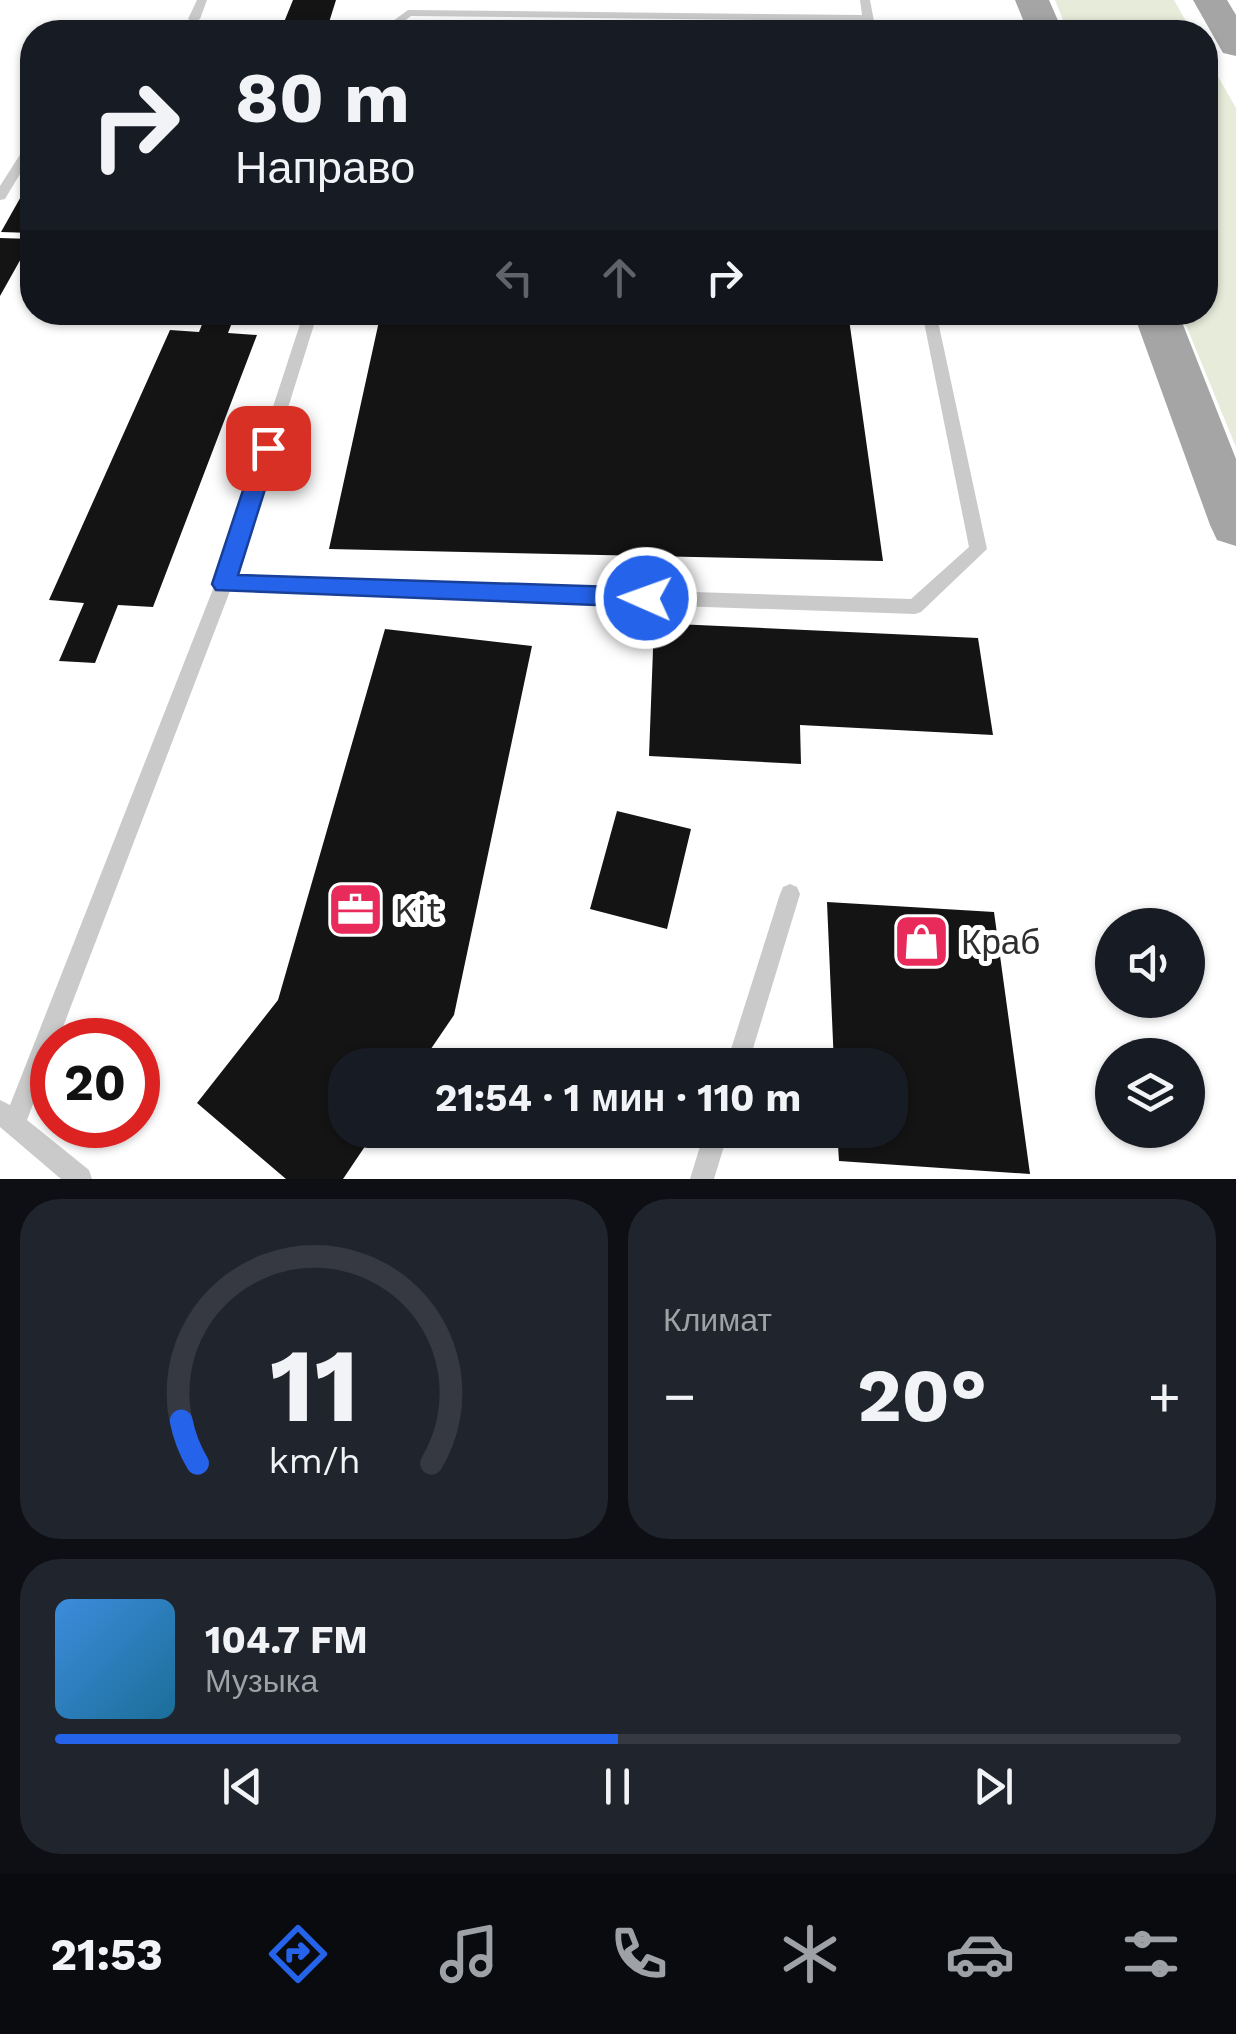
<!DOCTYPE html>
<html lang="ru">
<meta charset="utf-8">
<style>
body{margin:0;font-family:"Work Sans",sans-serif;background:#20242c;color:#f1f3f6;height:100vh;display:flex;flex-direction:column;font-size:38px;white-space:nowrap}
*{box-sizing:border-box;margin:0}
p{font-size:32px;color:#9ea1a6}
.icon{flex:none;width:55px;height:55px;fill:none;stroke:currentColor;stroke-width:2;stroke-linecap:round;stroke-linejoin:round}
.map{position:relative;height:1179px;overflow:hidden}
.panel{display:flex;flex-direction:column;gap:20px;padding:20px;background:#0d0f14;flex:1}
.panel>*{flex:none}
.guide{position:absolute;left:20px;top:20px;width:1198px;height:305px;border-radius:40px;box-shadow:0 2px 8px #0004;background:#171b24;color:#f1f3f6;overflow:hidden}
.fabs{position:absolute;left:1095px;top:908px;display:grid;gap:20px}
.fabs a{display:grid;place-items:center;width:110px;height:110px;border-radius:50%;background:#171b24;box-shadow:0 2px 8px #0004;font-size:50px}
.speed{position:absolute;left:30px;top:1018px;display:flex;gap:20px;font-size:50px;font-weight:700;text-align:center}
.speed>*{display:grid;place-content:center;width:130px;height:130px;border-radius:50%;background:#171b24;box-shadow:0 2px 8px #0004;line-height:1}
.speed .limit{border:15px solid #d22;background:#fff;color:#111}
.pin{position:absolute;display:grid;place-items:center;width:85px;height:85px;color:#fff;margin:-42px;border-radius:20px;box-shadow:0 5px 15px #0006}
.me{position:absolute;width:110px;margin:-55px;rotate:272deg;stroke-linejoin:round;filter:drop-shadow(0 0 8px #0008)}
.turn{display:flex;align-items:center;gap:35px;height:210px;padding:0 50px;font-size:45px}
.turn .icon{width:130px;height:130px;stroke-width:2.5}
.turn b{display:block;font-size:70px;line-height:85px}
.lanes{display:flex;align-items:center;height:95px;padding:0 50px;background:#0003;justify-content:center;gap:50px;direction:ltr}
.lanes .off{opacity:.35}
.big{font-size:75px;font-weight:700;line-height:1.1}
.panel .widget{flex:1;display:flex;flex-direction:column;justify-content:center;gap:15px;min-width:0;padding:0 35px;border-radius:40px;background:#20242c}
.panel .dial{align-items:center;gap:0}
.dial svg{height:260px;overflow:visible;fill:none;stroke:#363941;stroke-width:7;stroke-linecap:round;text-anchor:middle}
.dial text{fill:#f1f3f6;stroke:none}
.song{display:flex;align-items:center;gap:30px}
.cover{width:120px;height:120px;border-radius:15px;background:linear-gradient(135deg,hsl(210 70% 55%),hsl(200 70% 35%))}
.played{height:10px;border-radius:5px;background:linear-gradient(90deg,#2563eb 50%,#363941 50%)}
.keys{display:flex;justify-content:space-around;direction:ltr}
.heat{display:flex;justify-content:space-between;align-items:center;font-size:55px;direction:ltr}
.panel .tiles{flex:1;display:grid;gap:20px;grid-template-columns:1fr 1fr}
.widget:last-child{grid-column:span 2}
.trip{position:absolute;left:328px;top:1048px;width:580px;height:100px;border-radius:40px;background:#171b24;box-shadow:0 2px 8px #0004;font-weight:700;line-height:100px;text-align:center}
.dock{display:flex;height:160px;justify-content:space-around;align-items:center;background:#090b0e;color:#9ea1a6}
.dock .icon{width:70px;height:70px}
.dock .on{color:#2563eb}
.dock b{font-size:45px;color:#f1f3f6}
.map>svg:first-child{display:block}
</style>
<div class="map">
<svg width="1236" height="1179" viewBox="0 0 1236 1179">
<rect width="100%" height="100%" fill="#fff"/>
<!-- green -->
<path fill="#e6ebda" d="M 1055,0 L 1174,0 L 1192,32 L 1068,32 Z
M 1205,54 L 1236,108 L 1236,447 L 1181,313 L 1205,312 Z"/>
<!-- building -->
<path fill="#141414" d="M 293,0 L 336,0 L 326,32 L 280,32 Z
M 217,21 L 274,23 L 270,32 L 210,32 Z
M 445,24 L 809,29 L 810,32 L 443,32 Z
M 32,177 L 32,233 L 1,232 Z
M 0,238 L 32,239 L 0,296 Z
M 207,312 L 236,312 L 228,333 L 257,335 L 153,607 L 118,605 L 95,663 L 59,661 L 84,603 L 49,600 L 170,330 L 199,332 Z
M 381,312 L 848,312 L 883,561 L 329,549 Z
M 654,623 L 978,638 L 993,735 L 800,725 L 801,764 L 649,756 Z
M 385,629 L 532,646 L 454,1015 L 420,1065 L 345,1065 L 345,1130 L 376,1130 L 343,1179 L 286,1179 L 197,1103 L 278,1000 Z
M 617,811 L 691,829 L 667,929 L 590,909 Z
M 827,902 L 994,912 L 1030,1174 L 839,1161 L 837,1130 L 890,1130 L 890,1065 L 834,1065 Z"/>
<g fill="none" stroke-linecap="round" stroke-linejoin="round">
<!-- service -->
<path fill="#cacaca" fill-rule="evenodd" d="M 197,0 L 207,0 L 200,19 L 194,22 L 188,19 Z
M 860,0 L 870,0 L 876,32 L 866,32 L 863,21 L 411,16 L 390,32 L 378,32 L 408,10 L 862,15 Z
M 32,141 L 32,154 L 5,199 L 0,200 L 0,186 L 28,142 Z
M 304,312 L 318,312 L 235,577 L 911,599 L 969,547 L 922,312 L 936,312 L 987,549 L 921,612 L 915,614 L 230,591 L 58,1040 L 52,1040 L 52,1054 L 27,1120 L 89,1170 L 92,1179 L 61,1179 L 0,1127 L 0,1100 L 10,1105 L 215,584 Z
M 790,884 L 797,887 L 800,894 L 748,1065 L 726,1065 L 780,894 L 783,887 Z
M 705,1130 L 729,1130 L 714,1179 L 690,1179 Z"/>
<!-- primary -->
<path fill="#a5a5a5" fill-rule="evenodd" d="M 1015,0 L 1049,0 L 1063,32 L 1028,32 Z
M 1193,0 L 1227,0 L 1236,15 L 1236,56 L 1223,53 Z
M 1133,312 L 1178,312 L 1236,459 L 1236,546 L 1217,540 L 1210,525 Z"/>
</g>
<!-- route -->
<path fill="#2563eb" stroke="#184099" stroke-width="2.5" d="M 268,440 L 278,448 L 238,575 L 646,588 L 654,591 L 657,598 L 654,604 L 646,607 L 216,590 L 212,584 L 257,448 Z"/>
<!-- icons -->
<defs>
<symbol id="office-square" viewBox="-11 -11 22 22"><rect x="-9" y="-9" width="18" height="18" rx="4" fill="#e82b5a" stroke="#fff"/><path d="M-6-3h4V-5.5h4V-3h4V5H-6ZM-1-4.5V-3h2v-1.5ZM-6 0V1H6V0Z" fill="#fff"/></symbol>
<symbol id="shop-square" viewBox="-11 -11 22 22"><rect x="-9" y="-9" width="18" height="18" rx="4" fill="#e82b5a" stroke="#fff"/><path d="M-5-2.5h2.3a2.7 3.5 0 0 1 5.4 0H5L5.5 6h-11ZM-1.5-2.5h3a1.5 2.3 0 0 0-3 0Z" fill="#fff"/></symbol>
</defs>
<g fill-rule="evenodd">
<use href="#office-square" x="324" y="878" width="63" height="63"/>
<use href="#shop-square" x="890" y="910" width="63" height="63"/>
</g>
<g text-anchor="middle" dominant-baseline="central" stroke-width="10" stroke-linejoin="round" paint-order="stroke">
<!-- near-poi labels -->
<g font-size="35" fill="#2d2d2d" stroke="#fff" text-anchor="start">
<text x="394" y="910">Kit</text>
<text x="961" y="942">Краб</text>
</g>
</g>
</svg>
<div class="fabs">
<a><svg class="icon" aria-label="sound" viewBox="0 0 24 24"><path d="M4 9h4l5-4v14l-5-4H4zM17 9q2 3 0 6"/></svg></a>
<a><svg class="icon" aria-label="layers" viewBox="0 0 24 24"><path d="M12 4l9 5-9 5-9-5zM3 14l9 5 9-5"/></svg></a>
</div>
<div class="speed"><div class="limit">20</div></div>
<div class="pin" style="left:268px;top:448px;background:#d93025"><svg class="icon" aria-label="arrive" viewBox="0 0 24 24"><path d="M6 21V4h12l-3 4 3 4H6"/></svg></div>
<svg class="me" style="left:646px;top:598px" viewBox="-20 -20 40 40"><circle r="17" fill="#2563eb" stroke="#fff" stroke-width="3"/><path d="M0-11L8 9 0 5-8 9z" fill="#fff"/></svg>
<div class="trip">21:54 · 1 мин · 110 m</div>
<div class="guide">
<div class="turn"><svg class="icon" aria-label="right" viewBox="0 0 24 24"><path d="M7 20v-9h11M14 6l5 5-5 5"/></svg><div><b>80 m</b>Направо</div></div>
<div class="lanes"><svg class="icon off" aria-label="left" viewBox="0 0 24 24"><path d="M17 20v-9H6M10 6l-5 5 5 5"/></svg><svg class="icon off" aria-label="ahead" viewBox="0 0 24 24"><path d="M12 20V5M6 11l6-6 6 6"/></svg><svg class="icon" aria-label="right" viewBox="0 0 24 24"><path d="M7 20v-9h11M14 6l5 5-5 5"/></svg></div>
</div>
</div>
<section class="panel">
<div class="tiles">
<div class="widget dial"><svg viewBox="0 0 100 80">
<path d="M14 69A42 42 0 1 1 86 69"/>
<path d="M14 69A42 42 0 0 1 9 56" stroke="#2563eb"/>
<text x="50" y="56" font-size="32" font-weight="700">11</text>
<text x="50" y="72" font-size="11">km/h</text>
</svg></div>
<div class="widget"><p>Климат</p>
<div class="heat"><a>−</a><b class="big">20°</b><a>+</a></div>
</div>
<div class="widget">
<div class="song"><i class="cover"></i><div><b>104.7 FM</b><p>Музыка</p></div></div>
<div class="played"></div>
<div class="keys"><svg class="icon" aria-label="previous" viewBox="0 0 24 24"><path d="M18 5L8 12l10 7zM5 5v14"/></svg><svg class="icon" aria-label="pause" viewBox="0 0 24 24"><path d="M8 5v14M16 5v14"/></svg><svg class="icon" aria-label="next" viewBox="0 0 24 24"><path d="M6 5l10 7-10 7zM19 5v14"/></svg></div>
</div>
</div>
</section>
<nav class="dock">
<b>21:53</b>
<svg class="icon on" aria-label="directions" viewBox="0 0 24 24"><path d="M12 3l9 9-9 9-9-9zM9 14v-3h6M13 9l2 2-2 2"/></svg>
<svg class="icon" aria-label="music" viewBox="0 0 24 24"><path d="M9 18V5l10-2v13"/><circle cx="6" cy="18" r="3"/><circle cx="16" cy="16" r="3"/></svg>
<svg class="icon" aria-label="phone" viewBox="0 0 24 24"><path d="M5 4h4l2 5-3 2q2 4 5 5l2-3 5 2v4C11 20 4 13 5 4z"/></svg>
<svg class="icon" aria-label="climate" viewBox="0 0 24 24"><path d="M12 3v18M4 7l16 10M4 17L20 7"/></svg>
<svg class="icon" aria-label="car" viewBox="0 0 24 24"><path d="M5 17H2v-5l4-1 3-4h7l3 4 3 1v5h-3M9 17h6M6 11h13"/><circle cx="7" cy="17" r="2"/><circle cx="17" cy="17" r="2"/></svg>
<svg class="icon" aria-label="filters" viewBox="0 0 24 24"><path d="M4 7h16M4 17h16"/><circle cx="9" cy="7" r="2"/><circle cx="15" cy="17" r="2"/></svg>
</nav>
